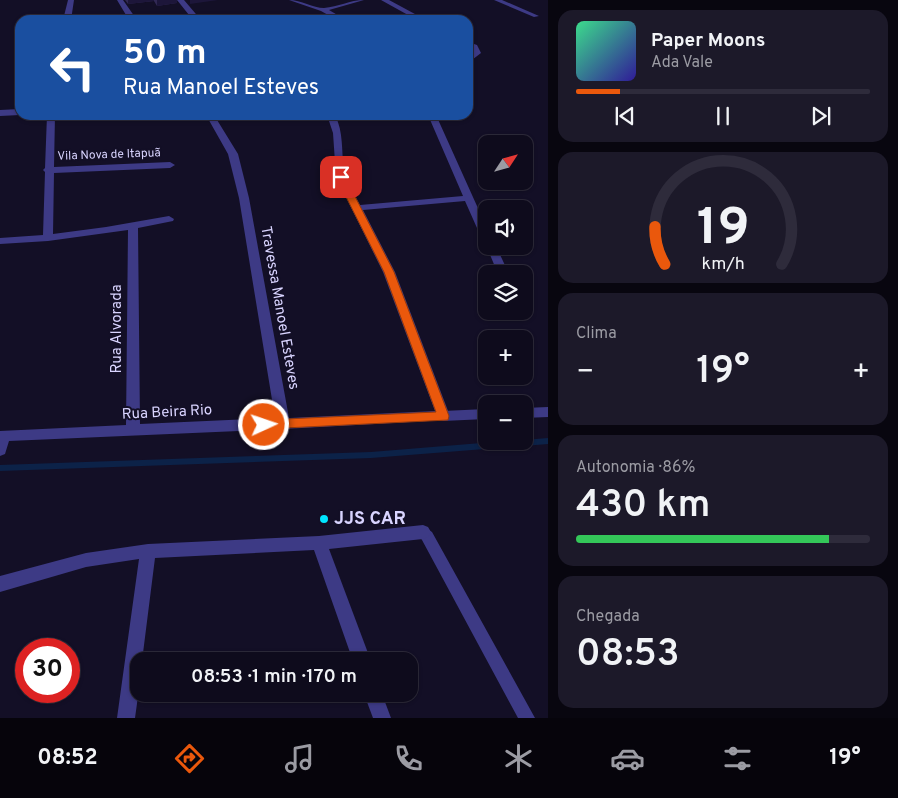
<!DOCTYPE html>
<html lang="pt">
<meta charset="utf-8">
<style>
body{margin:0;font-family:Overpass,sans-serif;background:#1c1929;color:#f1f3f6;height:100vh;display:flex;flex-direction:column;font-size:19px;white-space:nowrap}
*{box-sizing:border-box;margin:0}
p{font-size:16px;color:#9b9ba3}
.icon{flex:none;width:28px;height:28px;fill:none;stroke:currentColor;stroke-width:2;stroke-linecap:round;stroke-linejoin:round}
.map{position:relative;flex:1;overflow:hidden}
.panel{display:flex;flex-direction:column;gap:10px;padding:10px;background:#08060f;width:350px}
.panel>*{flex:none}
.guide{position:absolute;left:15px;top:15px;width:458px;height:105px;border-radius:15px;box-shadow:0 1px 4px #0004,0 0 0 1px #2e2b3b;background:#1a4fa0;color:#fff;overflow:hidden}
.needle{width:32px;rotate:54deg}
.buttons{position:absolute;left:478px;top:135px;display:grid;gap:10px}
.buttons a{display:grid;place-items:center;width:55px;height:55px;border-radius:10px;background:#0e0b1c;box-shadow:0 1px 4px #0004,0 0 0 1px #2e2b3b;font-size:25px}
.speed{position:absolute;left:15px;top:638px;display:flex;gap:10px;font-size:25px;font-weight:700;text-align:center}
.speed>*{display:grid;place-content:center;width:65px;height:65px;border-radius:50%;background:#0e0b1c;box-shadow:0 1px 4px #0004,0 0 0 1px #2e2b3b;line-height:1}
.speed .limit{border:8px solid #d22;background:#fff;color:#111}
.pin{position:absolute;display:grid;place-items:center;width:42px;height:42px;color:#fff;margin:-21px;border-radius:10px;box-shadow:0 2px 8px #0006}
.me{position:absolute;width:55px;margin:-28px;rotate:87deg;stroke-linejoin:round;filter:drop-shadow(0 0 4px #0008)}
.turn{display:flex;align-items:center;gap:18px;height:105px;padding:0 25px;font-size:22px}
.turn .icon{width:65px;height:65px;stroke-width:2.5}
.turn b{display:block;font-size:35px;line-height:42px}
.big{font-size:38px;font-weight:600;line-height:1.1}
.panel .widget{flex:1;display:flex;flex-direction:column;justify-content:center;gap:8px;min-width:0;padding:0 18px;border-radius:15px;background:#1c1929}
.panel .dial{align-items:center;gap:0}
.dial svg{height:130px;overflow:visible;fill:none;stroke:#2e2b3b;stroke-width:7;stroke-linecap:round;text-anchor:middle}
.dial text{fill:#f1f3f6;stroke:none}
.song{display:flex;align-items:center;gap:15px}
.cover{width:60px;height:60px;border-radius:8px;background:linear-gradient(135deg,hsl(150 70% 55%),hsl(250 70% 35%))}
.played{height:5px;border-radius:2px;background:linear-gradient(90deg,#ea580c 15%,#2e2b3b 15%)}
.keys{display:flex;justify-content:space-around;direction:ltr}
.heat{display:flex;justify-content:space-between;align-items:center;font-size:28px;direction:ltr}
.charge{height:8px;border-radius:4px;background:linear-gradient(90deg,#34c759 86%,#2e2b3b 0)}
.trip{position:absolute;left:130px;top:652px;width:288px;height:50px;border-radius:15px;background:#0e0b1c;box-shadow:0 1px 4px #0004,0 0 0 1px #2e2b3b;font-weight:600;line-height:50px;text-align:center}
.tabs{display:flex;height:80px;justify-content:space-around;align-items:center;background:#06040b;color:#9b9ba3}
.tabs .icon{width:35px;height:35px}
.tabs .current{color:#ea580c}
.tabs b{font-size:22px;color:#f1f3f6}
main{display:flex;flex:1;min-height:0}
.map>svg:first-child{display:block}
</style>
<main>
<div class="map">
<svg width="548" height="718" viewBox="0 0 548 718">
<rect width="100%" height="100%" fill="#130f26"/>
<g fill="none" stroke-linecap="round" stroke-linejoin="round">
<!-- stream -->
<path fill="#0c2248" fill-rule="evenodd" d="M 548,438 L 548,444 L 371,458 L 0,471 L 0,465 L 371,452 L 506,441 L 524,441 L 524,440 Z"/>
<!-- service -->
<path fill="#3d3a85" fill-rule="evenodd" d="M 494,0 L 502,0 L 539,16 L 534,17 Z
M 548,407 L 548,417 L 524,418 L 524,408 Z
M 486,409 L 486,419 L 443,421 L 439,419 L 437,416 L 439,413 L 443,411 Z
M 423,526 L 432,532 L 535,718 L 518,718 L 422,540 L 416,532 L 418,528 Z"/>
<!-- minor -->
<path fill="#3d3a85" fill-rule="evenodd" d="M 68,0 L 74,0 L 71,20 L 63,20 Z
M 117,0 L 123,0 L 137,20 L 129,20 Z
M 177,0 L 184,0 L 201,20 L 193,20 Z
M 289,0 C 301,0 313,8 324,8 C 338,7 350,0 364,0 L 329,10 L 346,20 L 337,20 L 321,11 Z
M 381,0 L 389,0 L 426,20 L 417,20 Z
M 468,42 L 477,45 L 481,53 L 468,63 L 468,57 L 473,53 L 468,47 Z
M 20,109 L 20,115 L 0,116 L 0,110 Z
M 47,115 L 55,115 L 54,167 L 170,162 L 175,165 L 170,168 L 54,173 L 53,234 L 106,227 L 169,216 L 174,219 L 173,221 L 138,228 L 140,424 L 275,418 L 239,198 L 228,154 L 206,115 L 214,115 L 238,154 L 249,198 L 289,418 L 435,411 L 383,272 L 336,177 L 333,133 L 327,115 L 335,115 C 344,133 341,150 344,169 C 346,181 354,193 360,205 L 463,196 L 428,115 L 436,115 L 486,226 L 486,240 L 481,237 L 465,201 L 363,210 L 395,272 L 450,416 L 448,420 L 283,429 L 9,441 L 5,454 L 0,456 L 0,431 L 126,425 L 128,230 L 48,241 L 0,244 L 0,238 L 43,235 L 45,172 L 43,170 L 45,168 Z
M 486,245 L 496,246 L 509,274 L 498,274 Z
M 423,525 L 428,527 L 431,532 L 428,537 L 423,539 L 329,549 L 371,661 L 353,661 L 314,550 L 155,558 L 142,661 L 139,661 L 139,689 L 135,718 L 117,718 L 139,559 L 86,567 L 0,592 L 0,576 L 86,553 L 148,544 L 319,536 Z
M 364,694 L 382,694 L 391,718 L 373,718 Z"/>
</g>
<!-- wall -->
<path fill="#312854" d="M 125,0 L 177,0 L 177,3 L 157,6 L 154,1 L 128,4 Z"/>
<!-- shaded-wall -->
<path fill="#1d163a" d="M 128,0 L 154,0 L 154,1 L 128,4 Z
M 157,0 L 177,0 L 177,3 L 157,6 Z
M 190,0 L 218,0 L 190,4 Z"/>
<!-- route -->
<path fill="#ea580c" stroke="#983908" d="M 341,175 L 345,177 L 394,272 L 449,416 L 448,420 L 264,429 L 260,428 L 258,425 L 260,421 L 264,420 L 436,412 L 384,272 L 336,177 Z"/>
<!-- markers -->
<circle fill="#00e5ff" stroke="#130f26" stroke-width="2" cx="324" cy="519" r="5"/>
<g text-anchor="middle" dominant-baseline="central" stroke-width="4" stroke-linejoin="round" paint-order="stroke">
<!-- far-street labels -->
<g font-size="12" fill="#d9d4ff" stroke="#130f26">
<text transform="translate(109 155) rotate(-2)">Vila Nova de Itapuã</text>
</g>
<!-- street labels -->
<g font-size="15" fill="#d9d4ff" stroke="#130f26">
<text transform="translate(279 308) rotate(80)">Travessa Manoel Esteves</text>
<text transform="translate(117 329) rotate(-90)">Rua Alvorada</text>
<text transform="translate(167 413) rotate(-3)">Rua Beira Rio</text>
</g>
<!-- near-poi labels -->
<g font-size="18" font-weight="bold" fill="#d9d4ff" stroke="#130f26" text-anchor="start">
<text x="334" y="519">JJS CAR</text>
</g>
</g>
</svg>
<div class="buttons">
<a><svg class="needle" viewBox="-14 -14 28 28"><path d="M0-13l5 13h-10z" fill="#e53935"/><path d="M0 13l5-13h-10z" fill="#9b9ba3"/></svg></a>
<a><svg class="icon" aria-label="sound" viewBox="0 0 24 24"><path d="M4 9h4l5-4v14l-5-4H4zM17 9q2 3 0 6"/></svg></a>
<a><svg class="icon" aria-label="layers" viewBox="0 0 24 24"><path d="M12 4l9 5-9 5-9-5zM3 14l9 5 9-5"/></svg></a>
<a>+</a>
<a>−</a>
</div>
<div class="speed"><div class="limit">30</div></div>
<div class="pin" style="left:341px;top:177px;background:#d93025"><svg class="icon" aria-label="arrive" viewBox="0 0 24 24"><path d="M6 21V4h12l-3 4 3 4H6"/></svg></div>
<svg class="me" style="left:264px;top:425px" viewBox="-20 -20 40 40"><circle r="17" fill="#ea580c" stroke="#fff" stroke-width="3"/><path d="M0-11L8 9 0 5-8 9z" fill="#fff"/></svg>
<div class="trip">08:53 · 1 min · 170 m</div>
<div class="guide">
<div class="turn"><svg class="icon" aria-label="left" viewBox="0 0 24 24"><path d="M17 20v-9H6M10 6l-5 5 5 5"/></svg><div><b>50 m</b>Rua Manoel Esteves</div></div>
</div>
</div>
<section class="panel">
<div class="widget">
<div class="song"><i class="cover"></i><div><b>Paper Moons</b><p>Ada Vale</p></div></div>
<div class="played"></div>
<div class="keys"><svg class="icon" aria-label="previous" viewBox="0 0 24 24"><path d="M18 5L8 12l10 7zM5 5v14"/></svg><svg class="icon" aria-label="pause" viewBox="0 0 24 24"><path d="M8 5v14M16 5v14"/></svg><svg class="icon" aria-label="next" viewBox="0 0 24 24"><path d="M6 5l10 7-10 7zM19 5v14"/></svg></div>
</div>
<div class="widget dial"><svg viewBox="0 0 100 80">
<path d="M14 69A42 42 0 1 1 86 69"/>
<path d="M14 69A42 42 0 0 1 8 46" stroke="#ea580c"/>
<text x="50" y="56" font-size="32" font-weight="700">19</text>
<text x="50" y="72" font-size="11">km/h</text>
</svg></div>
<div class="widget"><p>Clima</p>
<div class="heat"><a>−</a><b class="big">19°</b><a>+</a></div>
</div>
<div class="widget"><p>Autonomia · 86%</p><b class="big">430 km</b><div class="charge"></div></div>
<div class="widget"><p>Chegada</p><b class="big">08:53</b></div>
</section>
</main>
<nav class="tabs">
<b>08:52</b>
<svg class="icon current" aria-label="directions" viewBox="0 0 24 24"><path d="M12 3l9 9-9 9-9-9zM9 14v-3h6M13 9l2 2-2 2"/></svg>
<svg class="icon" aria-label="music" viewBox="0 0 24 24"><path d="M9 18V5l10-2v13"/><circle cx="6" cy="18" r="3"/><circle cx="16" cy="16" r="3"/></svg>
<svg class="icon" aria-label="phone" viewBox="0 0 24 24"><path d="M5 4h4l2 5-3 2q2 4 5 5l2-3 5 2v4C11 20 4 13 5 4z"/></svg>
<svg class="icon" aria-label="climate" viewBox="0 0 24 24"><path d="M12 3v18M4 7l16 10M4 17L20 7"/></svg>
<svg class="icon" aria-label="car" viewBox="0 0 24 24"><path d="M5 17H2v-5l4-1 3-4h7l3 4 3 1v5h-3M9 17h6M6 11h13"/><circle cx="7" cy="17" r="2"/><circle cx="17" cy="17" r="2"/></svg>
<svg class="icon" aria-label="filters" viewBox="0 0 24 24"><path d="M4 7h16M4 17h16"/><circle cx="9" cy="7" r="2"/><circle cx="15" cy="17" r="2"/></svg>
<b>19°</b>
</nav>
